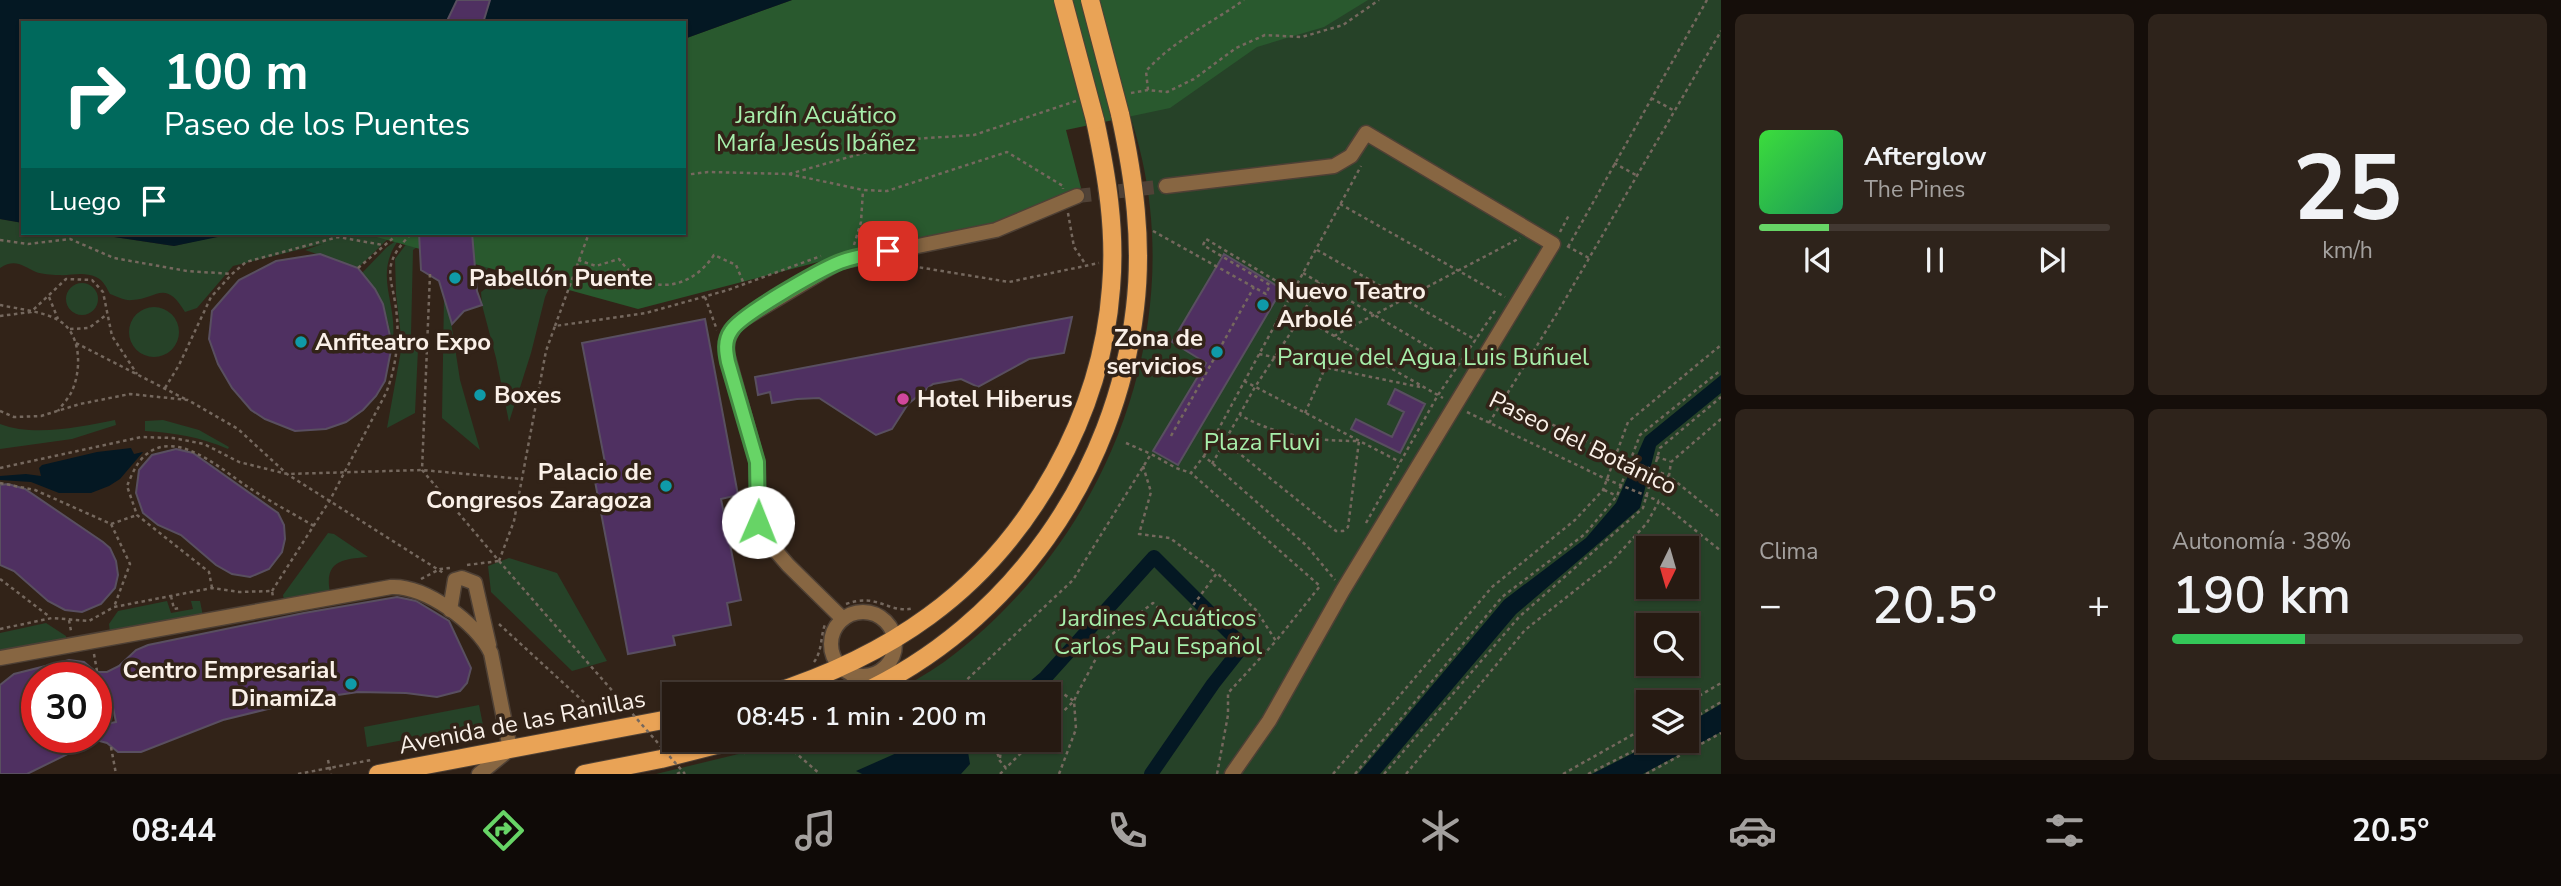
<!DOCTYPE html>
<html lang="es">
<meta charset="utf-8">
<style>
body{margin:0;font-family:"Nunito Sans",sans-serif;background:#2e231b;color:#f1f3f6;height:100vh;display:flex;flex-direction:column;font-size:26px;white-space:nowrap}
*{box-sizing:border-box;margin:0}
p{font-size:23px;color:#a4a19f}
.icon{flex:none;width:38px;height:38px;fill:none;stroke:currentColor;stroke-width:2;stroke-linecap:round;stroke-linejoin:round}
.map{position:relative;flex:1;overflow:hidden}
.side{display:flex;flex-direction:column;gap:14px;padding:14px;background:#150e0a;width:840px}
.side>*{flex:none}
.top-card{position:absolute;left:21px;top:21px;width:665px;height:214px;border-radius:0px;box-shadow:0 2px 5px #0004,0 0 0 2px #423832;background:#00695c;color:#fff;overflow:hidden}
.needle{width:46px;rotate:185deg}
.fabs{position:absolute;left:1636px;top:536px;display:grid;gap:14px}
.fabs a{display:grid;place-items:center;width:63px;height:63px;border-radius:0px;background:#261a12;box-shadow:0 2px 5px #0004,0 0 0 2px #423832;font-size:35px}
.speed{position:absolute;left:21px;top:662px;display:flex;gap:14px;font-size:35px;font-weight:700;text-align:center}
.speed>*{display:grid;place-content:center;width:91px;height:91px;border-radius:50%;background:#261a12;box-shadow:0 2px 5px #0004,0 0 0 2px #423832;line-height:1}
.speed .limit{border:10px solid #d22;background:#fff;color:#111}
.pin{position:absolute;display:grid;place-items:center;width:60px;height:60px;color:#fff;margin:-30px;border-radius:14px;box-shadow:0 4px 10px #0006}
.me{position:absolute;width:77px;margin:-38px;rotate:1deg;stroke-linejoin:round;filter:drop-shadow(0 0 5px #0008)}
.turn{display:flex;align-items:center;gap:24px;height:147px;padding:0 28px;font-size:32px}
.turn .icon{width:91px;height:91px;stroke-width:2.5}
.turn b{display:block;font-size:49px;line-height:60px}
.then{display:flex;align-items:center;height:66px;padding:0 28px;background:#0003;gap:14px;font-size:26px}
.big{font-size:52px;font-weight:600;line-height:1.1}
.side .card{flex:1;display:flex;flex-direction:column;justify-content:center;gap:10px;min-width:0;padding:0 24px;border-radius:10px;background:#2e231b}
.side .dial{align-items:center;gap:0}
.dial b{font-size:91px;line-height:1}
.song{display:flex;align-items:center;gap:21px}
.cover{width:84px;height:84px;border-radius:10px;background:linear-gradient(135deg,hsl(120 70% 55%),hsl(150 70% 35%))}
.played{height:7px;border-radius:4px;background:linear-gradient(90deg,#67d466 20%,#423832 20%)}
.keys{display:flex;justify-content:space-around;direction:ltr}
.heat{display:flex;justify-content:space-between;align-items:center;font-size:38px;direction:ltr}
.charge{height:10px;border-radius:5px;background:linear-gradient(90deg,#34c759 38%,#423832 0)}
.side .tiles{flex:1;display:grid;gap:14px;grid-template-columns:repeat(2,1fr)}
.trip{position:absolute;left:662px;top:682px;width:399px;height:70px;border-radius:0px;background:#261a12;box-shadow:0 2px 5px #0004,0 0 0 2px #423832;font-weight:600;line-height:70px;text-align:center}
.tab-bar{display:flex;height:112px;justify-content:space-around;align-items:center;background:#0f0a07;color:#a4a19f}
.tab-bar .icon{width:49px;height:49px}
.tab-bar .current{color:#67d466}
.tab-bar b{font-size:32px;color:#f1f3f6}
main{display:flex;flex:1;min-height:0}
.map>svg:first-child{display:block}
</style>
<main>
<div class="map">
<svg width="1721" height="774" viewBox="0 0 1721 774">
<rect width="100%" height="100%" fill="#322318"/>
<!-- green -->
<path fill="#264228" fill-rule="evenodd" d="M 1084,0 L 1721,0 L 1721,774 L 656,774 L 763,748 L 785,740 L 1048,740 L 1048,695 L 890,695 C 908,684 927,674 944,662 C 1098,549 1184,347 1142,159 C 1130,103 1105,52 1084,0 ZM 1648,548 L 1687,548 L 1687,586 L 1648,586 ZM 1648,625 L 1687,625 L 1687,663 L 1648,663 ZM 1648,702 L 1687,702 L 1687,740 L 1648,740 Z
M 0,219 L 23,223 L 23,233 L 88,233 L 174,246 L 232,233 L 394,233 L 358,268 L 305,250 L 322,244 L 233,266 L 197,308 L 185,312 C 165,278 157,299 132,300 C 125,301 116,296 110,294 C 106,287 104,281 96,277 C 83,271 71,276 58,275 C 52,275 41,274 36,272 C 23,266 15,258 0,268 Z
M 422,233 L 540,233 C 516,240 499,254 484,273 L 481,272 L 479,245 C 456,241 433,235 413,250 L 411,335 L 418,349 L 415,413 L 387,428 L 402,345 L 396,294 L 395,259 L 407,243 Z
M 400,238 C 371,276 400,304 392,345 C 389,316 381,296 362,273 L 387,247 Z
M 564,255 L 545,297 L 531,353 L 509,422 L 496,358 L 482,305 L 481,292 L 506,274 L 518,279 L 505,268 Z
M66 299a16 16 0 1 1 32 0a16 16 0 1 1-32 0Z
M 444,297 L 451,322 L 460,380 L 480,450 L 442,418 Z
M129 332a25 25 0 1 1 50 0a25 25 0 1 1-50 0Z
M 115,420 L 116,425 L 72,439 L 0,449 L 0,424 C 34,437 80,427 115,420 Z
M 163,420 L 199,430 L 229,447 L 228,449 C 200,437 176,433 145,431 L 145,421 Z
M 328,533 L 334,534 L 368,557 C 348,559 323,558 330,592 L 284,601 L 283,595 Z
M 509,558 L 557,573 L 607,661 L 572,671 L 491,592 L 488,566 Z
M 167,601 L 171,613 L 193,609 L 191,601 L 200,601 L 203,616 L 110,633 L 109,624 L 118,611 Z
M 46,623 L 66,636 L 66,642 L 0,654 L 0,633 Z
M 479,705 L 483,725 L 367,747 L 364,727 Z"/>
<!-- forest -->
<path fill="#29592e" d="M 792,0 L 1368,0 L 1324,27 L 1257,47 L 1170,108 L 1066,130 L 1081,188 L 997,223 L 868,249 L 638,309 L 362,233 L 684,233 L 684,39 Z"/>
<!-- water -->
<path fill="#041823" d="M 0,0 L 792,0 L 684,39 L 684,23 L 23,23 L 23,223 L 0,219 Z
M 88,233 L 237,233 L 174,246 Z
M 1721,375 L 1721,393 L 1656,446 L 1640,508 L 1516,614 L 1380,774 L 1358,774 L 1504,600 L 1586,538 L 1616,503 L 1645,437 Z
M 131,448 L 134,454 L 143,452 L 120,479 L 109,486 L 91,493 L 59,493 L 31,482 L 0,480 L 0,476 L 26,474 L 41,476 L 39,468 L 42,465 L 97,452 Z
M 1721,704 L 1721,732 L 1643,774 L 1592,774 L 1659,740 L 1687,740 L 1687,724 Z
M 926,740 L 966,740 L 970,764 L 961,774 L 862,774 L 856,771 Z"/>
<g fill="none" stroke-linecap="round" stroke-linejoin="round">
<!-- canal -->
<path stroke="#041823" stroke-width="14" d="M 1024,695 L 1045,678 L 1154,557 L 1243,646 L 1213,684 L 1151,774"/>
</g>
<!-- building -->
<path fill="#4f3061" stroke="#594f60" stroke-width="2" fill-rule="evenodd" d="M 457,0 L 490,0 L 483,23 L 446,23 Z
M 419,233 L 472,233 L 477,291 L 482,305 L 464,311 L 452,324 L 439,281 L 421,270 Z
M 320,254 L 358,268 L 375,289 L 383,304 L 392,345 L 385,381 L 376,396 L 363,410 L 346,422 L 326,429 L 295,431 L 265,419 L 251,410 L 232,388 L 218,364 L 209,339 L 212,311 L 239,280 L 276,261 Z
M 1224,254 L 1282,289 L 1178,465 L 1153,451 L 1206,363 L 1172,342 Z
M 1072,317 L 1064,353 L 1029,359 L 978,387 L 961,379 L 933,384 L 908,404 L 892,429 L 876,435 L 819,398 L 797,399 L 772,403 L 770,392 L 758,395 L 755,377 Z
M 705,319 L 738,495 L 721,499 L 741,600 L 727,603 L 731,625 L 673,636 L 675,645 L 628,654 L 594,476 L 607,473 L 582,343 Z
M 1395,389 L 1425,404 L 1400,453 L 1351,429 L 1356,419 L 1392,437 L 1404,412 L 1388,404 Z
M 176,449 L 193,453 L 278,513 L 284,525 L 285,539 L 282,552 L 269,569 L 250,577 L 232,574 L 216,565 L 181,535 L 158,525 L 143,513 L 136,493 L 139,470 L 152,455 Z
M 8,484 L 25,489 L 103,542 L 110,548 L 116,561 L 118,575 L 115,588 L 101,604 L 82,612 L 65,610 L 48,601 L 14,571 L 0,565 L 0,485 Z
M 397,597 L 416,601 L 449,621 L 471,668 L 467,683 L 460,691 L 437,697 L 406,693 L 358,692 L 304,700 L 223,720 L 141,752 L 118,752 L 107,743 L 96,740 L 27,774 L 0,774 L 0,685 L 14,674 L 69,660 L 84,662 L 96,672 L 107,672 L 119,666 L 136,650 L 148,645 L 304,613 ZM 37,677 L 96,677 L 96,696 L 110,693 L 116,722 L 96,726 L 96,737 L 37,737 Z"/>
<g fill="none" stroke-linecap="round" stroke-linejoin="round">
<!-- minor-tunnel -->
<path stroke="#504237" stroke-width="14" stroke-dasharray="14 7" stroke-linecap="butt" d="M 1077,196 L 1166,186"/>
<defs>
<path id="minor" d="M 1166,186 L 1334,166 L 1351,156 L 1366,133 L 1553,244 L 1343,590 L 1269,721 L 1232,774
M 450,610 L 455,580 L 462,578 L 475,583 L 489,645
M831 644a32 32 0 1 1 64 0a32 32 0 1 1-64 0Z
M 843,619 L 788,565 L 763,536 L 758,522 L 757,462 L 727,354 C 725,340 730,330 740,321 L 839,262 L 996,230 L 1077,196
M 0,658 L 391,587 C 425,585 477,623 491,653 L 510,749 L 479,774
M 833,695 L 869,676"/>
<path id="major" d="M 767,695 C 824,677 880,652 929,616 C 1031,542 1102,413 1111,288 C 1116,230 1107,176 1095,120
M 858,695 C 1011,625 1116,474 1135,308 C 1143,242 1134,178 1120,114
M 378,774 L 674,718
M 584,774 L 661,759 L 736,740"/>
</defs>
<!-- minor casing -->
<use href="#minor" stroke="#4e4035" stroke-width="17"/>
<!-- major casing -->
<use href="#major" stroke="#4e4035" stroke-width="20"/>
<!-- path -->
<path stroke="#75685e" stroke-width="2.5" stroke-dasharray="3.5 3.5" stroke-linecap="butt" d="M 1148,90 L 1146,71 C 1174,40 1210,24 1244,0
M 1131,93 L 1148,90 L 1167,92 L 1194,79 L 1236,48 L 1265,35 L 1302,37 L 1343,25 L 1379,0
M 1651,98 L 1673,110
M 1614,163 L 1636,175
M 789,174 L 913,139 L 974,135 L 1076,101
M 684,175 L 708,172 L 789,174 L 863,190 L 887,191 L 1007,152 L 1063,186 L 1063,189
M 1340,204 L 1505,297
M 1068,213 L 1074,247 L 1086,265
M 1153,231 L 1266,294 L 1270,285 L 1203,245
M 1560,232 L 1569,215
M 0,240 L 28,244 L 70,239 L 114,258 L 187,271 L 232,274
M 854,245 L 861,222 L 863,190
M 1203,245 L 1206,239 L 1293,291
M 1567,246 L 1589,258
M 1568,247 L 1707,0
M 1317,250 L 1476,340
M 578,260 L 596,266 L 619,259 C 646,296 689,292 714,255 L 736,265 L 744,284
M 899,264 L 1009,282 L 1099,263
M 358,268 L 399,233
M 1303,273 L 1459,365
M 430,274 L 422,470 L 499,561
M 49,297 L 58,319
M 705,297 L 717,330
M 0,305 C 18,309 42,311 58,320 C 82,333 82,371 71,393 C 68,399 62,405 58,411
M 0,316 L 31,312 L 66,279 L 92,280 L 103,292 L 112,336 L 137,374
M 1301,317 L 1443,398
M 555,326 L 589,233
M 70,329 L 89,328 L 106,315
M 1334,336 L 1520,238
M 76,343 L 185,399
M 1259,354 L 1420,387
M 1244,381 L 1400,462
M 165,388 L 179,365 L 211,297 L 232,274 L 246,262 L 338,237 L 383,245
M 1502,400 L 1615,455
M 0,411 L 14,417 L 41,416 L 80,404 L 130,394 L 188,400 L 238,429 L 287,474 L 445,574
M 1467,412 L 1606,479
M 1305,413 L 1325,368
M 1721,419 L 1671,462 L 1669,476 L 1721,518
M 1489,423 L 1559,310 L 1721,31
M 1171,436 L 1254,287
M 1225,442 L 1336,531 L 1343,531 L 1348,527 L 1359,441 C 1316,441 1277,436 1240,415
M 1126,443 L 1151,454
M 1204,456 L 1361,166
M 1656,457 L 1670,461
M 1212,464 L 1255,387 L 1301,317 L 1319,282
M 1143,466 L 1151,492 L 1139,534 L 1170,538 L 1217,573
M 0,468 L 141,437 L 173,438 L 204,444 L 239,462 L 287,474 L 422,470 L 522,479
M 0,483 L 35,490 L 111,524 L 130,564 L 114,607
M 1604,490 L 1617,496
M 1366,523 L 1438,395 L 1497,308
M 111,524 L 137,515
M 499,561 L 514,521 L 546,351 L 555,326 L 646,313 L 728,290 L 821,256
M 467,565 L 499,561
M 0,579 L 50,617
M 421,579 L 440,569 L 450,568
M 212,588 L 209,572 L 137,515 L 127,486 C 130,479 134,469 139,462 C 170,422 219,468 248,487 C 269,501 292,513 314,526
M 272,591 L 330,500 L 386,393 C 395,370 399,344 397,318 C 394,277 377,268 412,233
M 171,596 L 174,609 L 180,608
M 846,604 C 879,592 889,615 914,608
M 69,620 L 71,631 L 73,631
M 499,624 L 596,713
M 0,629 L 52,618 L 89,621 L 114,607 L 212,588 L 239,592 L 272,591 L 273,597
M 94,654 L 97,671
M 814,662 C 823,650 820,635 826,622
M 715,695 L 759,682
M 964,695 L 959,687 L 1073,580 L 1151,454 L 1176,468 L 1191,473
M 1047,695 L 1056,689 L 1074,701 L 1048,726
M 1687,703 L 1721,683
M 1687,722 L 1721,702
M 993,740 L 1000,761 L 1006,768 L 1034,740
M 783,742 L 820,774
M 111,747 L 116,774
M 744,753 L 785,740
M 1000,758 L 1002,740
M 328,760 L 331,774
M 298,774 L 371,760
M 677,774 L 682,771
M 1000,774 L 1006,768
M 1059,774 L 1076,729 L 1074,701 L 1077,694 L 1107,638 L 1153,603 L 1169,619 L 1183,619 L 1217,573 L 1256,610 L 1276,641 L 1320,586 L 1191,473 L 1204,456 L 1307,546 L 1335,580
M 1217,774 L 1228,715 L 1228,693 L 1276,641
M 1333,774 L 1492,587 L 1575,520 L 1603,490 L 1628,422 L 1721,345
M 1355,774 L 1502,597 L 1585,534 L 1617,496 L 1640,435 L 1721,370
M 1384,774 L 1519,617 L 1643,508 L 1660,448 L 1721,397
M 1406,774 L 1525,630 L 1611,562 L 1647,523 L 1659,501 L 1721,551
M 1563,774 L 1648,726
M 1588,774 L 1655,740
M 1646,774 L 1721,733"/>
<!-- minor -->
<use href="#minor" stroke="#876642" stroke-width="14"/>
<!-- major -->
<use href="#major" stroke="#e9a356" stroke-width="18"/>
<defs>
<path id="major-bridge" d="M 1063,0 L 1095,120
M 1090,0 L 1120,114"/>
</defs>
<!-- major-bridge casing -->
<use href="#major-bridge" stroke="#4e4035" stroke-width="20" stroke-linecap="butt"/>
<!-- path-bridge -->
<path stroke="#75685e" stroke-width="2.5" stroke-dasharray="3.5 3.5" stroke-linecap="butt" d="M 1615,455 L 1669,476
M 1606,479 L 1659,501
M 499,561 L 685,774"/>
<!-- major-bridge -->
<use href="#major-bridge" stroke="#e9a356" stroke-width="18"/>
</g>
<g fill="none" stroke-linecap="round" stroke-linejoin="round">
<defs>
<path id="route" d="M 758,522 L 757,462 L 728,362 C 726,352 724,341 731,331 C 740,315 820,270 840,262 C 855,256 872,254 888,251"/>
</defs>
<!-- route casing -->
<use href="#route" stroke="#438a42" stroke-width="18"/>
<!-- route -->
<use href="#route" stroke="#67d466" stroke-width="12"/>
</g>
<!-- markers -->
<g fill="#0f9aa8" stroke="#322318" stroke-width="2.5">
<circle cx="455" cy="278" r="7"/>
<circle cx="1263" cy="305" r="7"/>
<circle cx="301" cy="342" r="7"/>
<circle cx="1217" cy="352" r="7"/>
<circle cx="480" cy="395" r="7"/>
<circle cx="666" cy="486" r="7"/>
<circle cx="351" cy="684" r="7"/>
</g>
<circle fill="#d1479c" stroke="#322318" stroke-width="2.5" cx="903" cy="399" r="7"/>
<g text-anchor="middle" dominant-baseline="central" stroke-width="7" stroke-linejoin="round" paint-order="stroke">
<!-- park labels -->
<g font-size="24" fill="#a7efab" stroke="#322318">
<text x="816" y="115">Jardín Acuático<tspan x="816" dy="28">María Jesús Ibáñez</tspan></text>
<text x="1433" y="357">Parque del Agua Luis Buñuel</text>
<text x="1262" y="442">Plaza Fluvi</text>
<text x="1158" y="618">Jardines Acuáticos<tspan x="1158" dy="28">Carlos Pau Español</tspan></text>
</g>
<!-- poi labels -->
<g font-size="24" font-weight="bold" fill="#faf0e8" stroke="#322318" text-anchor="start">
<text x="469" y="278">Pabellón Puente</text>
<text x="1277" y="291">Nuevo Teatro<tspan x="1277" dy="28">Arbolé</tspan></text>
<text x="1203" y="338" text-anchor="end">Zona de<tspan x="1203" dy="28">servicios</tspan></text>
<text x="315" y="342">Anfiteatro Expo</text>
<text x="494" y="395">Boxes</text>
<text x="917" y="399">Hotel Hiberus</text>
<text x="652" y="472" text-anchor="end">Palacio de<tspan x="652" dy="28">Congresos Zaragoza</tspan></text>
<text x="337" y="670" text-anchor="end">Centro Empresarial<tspan x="337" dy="28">DinamiZa</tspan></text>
</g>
<!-- street labels -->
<g font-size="24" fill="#faf0e8" stroke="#322318">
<text transform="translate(1583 443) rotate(26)">Paseo del Botánico</text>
<text transform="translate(522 722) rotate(-11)">Avenida de las Ranillas</text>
</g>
</g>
</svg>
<div class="fabs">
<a><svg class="needle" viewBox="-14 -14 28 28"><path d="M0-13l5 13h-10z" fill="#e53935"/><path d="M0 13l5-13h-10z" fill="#a4a19f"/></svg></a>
<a><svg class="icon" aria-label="search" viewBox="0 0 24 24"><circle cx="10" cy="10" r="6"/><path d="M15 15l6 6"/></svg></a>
<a><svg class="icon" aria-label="layers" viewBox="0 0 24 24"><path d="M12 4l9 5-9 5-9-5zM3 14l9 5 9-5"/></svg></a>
</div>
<div class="speed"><div class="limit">30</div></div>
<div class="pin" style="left:888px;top:251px;background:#d93025"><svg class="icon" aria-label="arrive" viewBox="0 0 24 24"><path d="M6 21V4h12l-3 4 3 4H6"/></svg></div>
<svg class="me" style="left:758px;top:522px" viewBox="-20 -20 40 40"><circle r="19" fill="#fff"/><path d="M0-13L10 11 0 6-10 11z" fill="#67d466"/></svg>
<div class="trip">08:45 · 1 min · 200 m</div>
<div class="top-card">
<div class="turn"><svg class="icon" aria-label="right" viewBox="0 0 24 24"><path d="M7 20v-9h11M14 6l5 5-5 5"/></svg><div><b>100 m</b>Paseo de los Puentes</div></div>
<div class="then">Luego<svg class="icon" aria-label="arrive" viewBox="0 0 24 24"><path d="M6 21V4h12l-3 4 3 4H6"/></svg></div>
</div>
</div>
<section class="side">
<div class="tiles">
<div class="card">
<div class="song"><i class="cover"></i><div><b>Afterglow</b><p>The Pines</p></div></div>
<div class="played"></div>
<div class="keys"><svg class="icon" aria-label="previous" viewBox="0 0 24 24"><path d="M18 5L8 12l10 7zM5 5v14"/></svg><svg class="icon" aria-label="pause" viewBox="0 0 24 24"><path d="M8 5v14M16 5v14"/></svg><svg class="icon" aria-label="next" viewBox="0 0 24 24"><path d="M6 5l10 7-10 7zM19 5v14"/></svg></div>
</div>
<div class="card dial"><b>25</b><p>km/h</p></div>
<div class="card"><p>Clima</p>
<div class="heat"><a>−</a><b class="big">20.5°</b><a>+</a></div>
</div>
<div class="card"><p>Autonomía · 38%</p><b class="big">190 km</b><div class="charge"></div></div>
</div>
</section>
</main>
<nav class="tab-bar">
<b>08:44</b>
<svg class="icon current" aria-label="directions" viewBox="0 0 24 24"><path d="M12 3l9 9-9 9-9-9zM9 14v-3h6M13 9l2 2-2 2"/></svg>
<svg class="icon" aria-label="music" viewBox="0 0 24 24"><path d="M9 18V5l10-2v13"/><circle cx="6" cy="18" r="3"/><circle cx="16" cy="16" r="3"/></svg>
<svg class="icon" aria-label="phone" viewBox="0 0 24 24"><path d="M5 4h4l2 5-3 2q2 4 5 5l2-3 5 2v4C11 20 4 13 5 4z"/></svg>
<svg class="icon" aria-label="climate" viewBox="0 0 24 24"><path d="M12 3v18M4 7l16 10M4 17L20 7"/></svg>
<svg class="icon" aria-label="car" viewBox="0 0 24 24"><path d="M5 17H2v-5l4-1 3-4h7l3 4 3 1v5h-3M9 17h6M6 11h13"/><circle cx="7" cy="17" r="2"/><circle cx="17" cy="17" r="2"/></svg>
<svg class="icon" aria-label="filters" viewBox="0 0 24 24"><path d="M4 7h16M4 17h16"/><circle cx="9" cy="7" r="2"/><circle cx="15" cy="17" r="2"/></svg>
<b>20.5°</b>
</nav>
